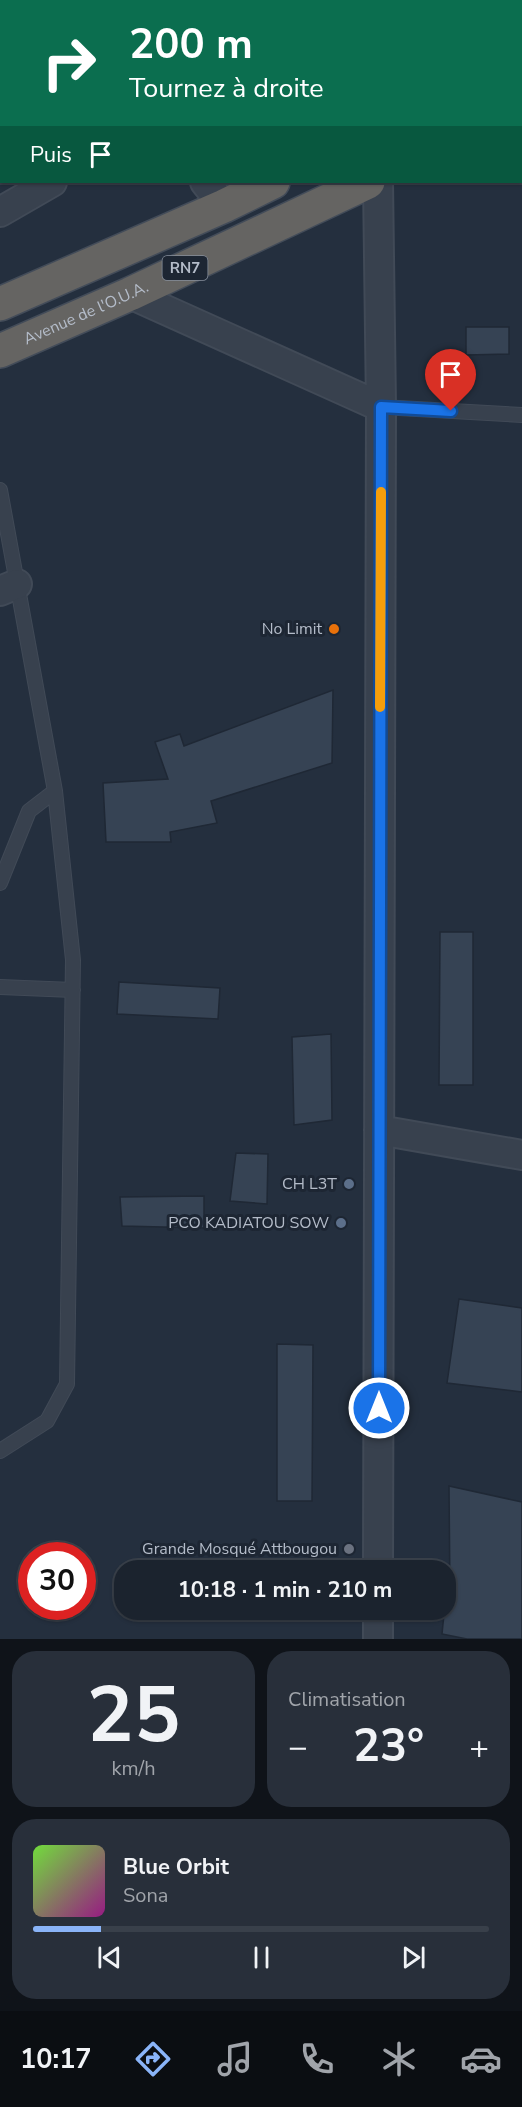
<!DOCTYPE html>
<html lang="fr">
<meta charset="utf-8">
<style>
body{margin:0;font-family:"Nunito Sans",sans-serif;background:#282f3a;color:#f1f3f6;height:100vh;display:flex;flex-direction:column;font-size:22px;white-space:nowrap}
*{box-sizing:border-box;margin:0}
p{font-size:20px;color:#a0a4aa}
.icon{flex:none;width:33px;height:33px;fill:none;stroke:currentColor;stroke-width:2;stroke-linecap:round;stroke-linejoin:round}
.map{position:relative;height:1639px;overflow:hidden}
.side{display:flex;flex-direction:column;gap:12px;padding:12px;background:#0f1319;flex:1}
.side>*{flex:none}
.hud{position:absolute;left:0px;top:0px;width:522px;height:183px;box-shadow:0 2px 4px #0004,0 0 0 2px #39404a;background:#0b6e4f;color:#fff;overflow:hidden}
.speed{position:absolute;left:18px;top:1542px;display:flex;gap:12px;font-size:30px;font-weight:700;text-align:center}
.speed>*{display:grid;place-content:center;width:78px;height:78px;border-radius:50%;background:#1b232e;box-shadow:0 2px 4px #0004,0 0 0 2px #39404a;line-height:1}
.speed .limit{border:9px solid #d22;background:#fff;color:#111}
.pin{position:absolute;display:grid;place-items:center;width:51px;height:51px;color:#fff;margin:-62px -26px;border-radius:50% 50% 50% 0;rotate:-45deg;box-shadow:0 0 6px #0007}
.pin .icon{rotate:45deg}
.me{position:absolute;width:66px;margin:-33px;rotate:0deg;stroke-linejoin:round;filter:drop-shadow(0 0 4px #0008)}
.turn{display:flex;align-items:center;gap:21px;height:126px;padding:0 30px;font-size:27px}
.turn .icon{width:78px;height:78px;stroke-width:2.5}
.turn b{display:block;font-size:42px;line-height:51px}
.then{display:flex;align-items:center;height:57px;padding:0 30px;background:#0003;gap:12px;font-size:22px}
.big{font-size:45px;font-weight:700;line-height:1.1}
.side .card{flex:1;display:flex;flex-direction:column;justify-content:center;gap:9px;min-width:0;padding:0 21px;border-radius:24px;background:#282f3a}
.side .dial{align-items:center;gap:0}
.dial b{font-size:78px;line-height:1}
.song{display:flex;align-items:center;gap:18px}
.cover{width:72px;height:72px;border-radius:9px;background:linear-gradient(135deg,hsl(100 70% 55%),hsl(310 70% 35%))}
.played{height:6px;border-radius:3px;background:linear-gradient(90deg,#8ab4f8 15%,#39404a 15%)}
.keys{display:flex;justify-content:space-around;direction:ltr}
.heat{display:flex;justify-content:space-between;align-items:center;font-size:33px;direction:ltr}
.side .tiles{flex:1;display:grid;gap:12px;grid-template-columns:1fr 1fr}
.card:last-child{grid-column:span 2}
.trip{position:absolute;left:114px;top:1560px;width:342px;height:60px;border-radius:24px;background:#1b232e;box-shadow:0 2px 4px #0004,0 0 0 2px #39404a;font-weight:700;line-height:60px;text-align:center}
.menu{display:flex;height:96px;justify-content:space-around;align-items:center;background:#0b0e12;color:#a0a4aa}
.menu .icon{width:42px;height:42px}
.menu .current{color:#8ab4f8}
.menu b{font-size:27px;color:#f1f3f6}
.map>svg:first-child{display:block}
</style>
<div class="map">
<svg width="522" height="1639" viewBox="0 0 522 1639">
<rect width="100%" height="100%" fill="#242f3e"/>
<!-- building -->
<path fill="#364354" stroke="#1f2835" stroke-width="1.5" d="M 466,327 L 509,327 L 509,354 L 466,355 Z
M 333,690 L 332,763 L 211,801 L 217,823 L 170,832 L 171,842 L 106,842 L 103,783 L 168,779 L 155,742 L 180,734 L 184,746 Z
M 440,932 L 473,932 L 473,1085 L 439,1085 Z
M 119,982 L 220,988 L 218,1019 L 117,1014 Z
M 331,1034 L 332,1120 L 294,1125 L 292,1037 Z
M 236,1153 L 268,1154 L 267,1204 L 230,1201 Z
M 204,1196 L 204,1228 L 122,1226 L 120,1197 Z
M 459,1299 L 522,1308 L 522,1392 L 447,1383 Z
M 277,1344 L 313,1345 L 312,1501 L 277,1501 Z
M 449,1486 L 522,1502 L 522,1639 L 467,1639 L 442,1634 L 446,1594 L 450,1595 Z"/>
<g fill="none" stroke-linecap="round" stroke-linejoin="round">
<defs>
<path id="service" d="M 381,407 L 522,415
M 0,490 L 55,791 L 73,960 L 67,1384 L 47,1421 L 0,1451
M 0,883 L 29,811 L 55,791
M 0,987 L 73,990"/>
<path id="minor" d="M 58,0 L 60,2
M 205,182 L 224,206
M 378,182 L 381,407 L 378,1570
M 0,212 L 52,182
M 130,294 L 381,407
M 0,591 L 17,584
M 379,1130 L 522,1155
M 378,1639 L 378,1610"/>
<g id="trunk">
<path d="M 520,56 L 522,55"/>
<path d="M 520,109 L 522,108"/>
<path d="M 0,304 L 224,206 L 273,182"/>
<path id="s1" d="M 0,351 L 130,294 L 368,182"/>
</g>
</defs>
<!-- service casing -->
<use href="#service" stroke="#414a57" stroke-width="16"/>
<!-- minor casing -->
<use href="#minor" stroke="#414a57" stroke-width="32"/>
<!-- trunk casing -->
<use href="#trunk" stroke="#434c59" stroke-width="36"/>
<!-- service -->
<use href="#service" stroke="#38414e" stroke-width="14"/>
<!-- minor -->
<use href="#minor" stroke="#38414e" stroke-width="28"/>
<!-- trunk -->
<use href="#trunk" stroke="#656462" stroke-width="33"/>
</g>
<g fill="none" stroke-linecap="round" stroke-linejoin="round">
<defs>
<path id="route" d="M 379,1408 L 381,407 L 451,411"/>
</defs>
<!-- route casing -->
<use href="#route" stroke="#114b97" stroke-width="15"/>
<!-- route -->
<use href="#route" stroke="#1a73e8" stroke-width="10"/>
<!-- slow -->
<path stroke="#f59e0b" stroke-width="10" d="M 380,707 L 381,492"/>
</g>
<!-- markers -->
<circle fill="#e8710a" stroke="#1d2633" stroke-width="2" cx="334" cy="629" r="6"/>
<g fill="#5c6f8a" stroke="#1d2633" stroke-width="2">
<circle cx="349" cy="1184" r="6"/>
<circle cx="341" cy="1223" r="6"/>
</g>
<circle fill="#6b7280" stroke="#1d2633" stroke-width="2" cx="349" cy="1549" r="6"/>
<g text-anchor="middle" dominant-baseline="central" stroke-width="6" stroke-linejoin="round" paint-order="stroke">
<!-- shield labels -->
<rect fill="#1d2633" stroke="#878f9c" stroke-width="1.5" x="162.5" y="256" width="45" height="24" rx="4.5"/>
<g font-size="15" font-weight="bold" fill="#b4bcc9">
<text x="185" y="268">RN7</text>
</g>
<!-- street labels -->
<g font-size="16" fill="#b4bcc9" stroke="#1d2633">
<text stroke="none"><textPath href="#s1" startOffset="94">Avenue de l'O.U.A.</textPath></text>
</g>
<!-- poi labels -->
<g font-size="16" fill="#b4bcc9" stroke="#1d2633" text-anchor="end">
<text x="322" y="629">No Limit</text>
<text x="337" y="1184">CH L3T</text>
<text x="329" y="1223">PCO KADIATOU SOW</text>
<text x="337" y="1549">Grande Mosqué Attbougou</text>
</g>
</g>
</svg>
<div class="speed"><div class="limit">30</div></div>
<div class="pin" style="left:451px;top:411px;background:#d93025"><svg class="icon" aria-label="arrive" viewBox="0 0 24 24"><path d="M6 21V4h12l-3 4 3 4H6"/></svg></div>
<svg class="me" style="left:379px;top:1408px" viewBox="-20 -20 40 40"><circle r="17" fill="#1a73e8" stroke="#fff" stroke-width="3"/><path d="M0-11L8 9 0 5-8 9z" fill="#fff"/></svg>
<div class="trip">10:18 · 1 min · 210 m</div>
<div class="hud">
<div class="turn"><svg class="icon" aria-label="right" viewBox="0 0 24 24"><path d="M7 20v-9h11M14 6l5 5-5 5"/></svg><div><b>200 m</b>Tournez à droite</div></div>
<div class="then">Puis<svg class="icon" aria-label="arrive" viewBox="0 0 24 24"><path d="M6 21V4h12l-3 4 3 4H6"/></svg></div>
</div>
</div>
<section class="side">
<div class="tiles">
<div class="card dial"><b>25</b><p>km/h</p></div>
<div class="card"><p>Climatisation</p>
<div class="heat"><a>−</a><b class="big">23°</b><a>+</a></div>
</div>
<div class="card">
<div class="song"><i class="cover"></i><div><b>Blue Orbit</b><p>Sona</p></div></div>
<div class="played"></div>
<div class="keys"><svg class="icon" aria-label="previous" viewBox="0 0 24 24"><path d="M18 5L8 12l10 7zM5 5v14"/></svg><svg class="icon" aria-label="pause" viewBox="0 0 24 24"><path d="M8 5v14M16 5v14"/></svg><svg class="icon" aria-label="next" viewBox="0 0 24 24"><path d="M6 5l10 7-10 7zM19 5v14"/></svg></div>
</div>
</div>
</section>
<nav class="menu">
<b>10:17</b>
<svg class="icon current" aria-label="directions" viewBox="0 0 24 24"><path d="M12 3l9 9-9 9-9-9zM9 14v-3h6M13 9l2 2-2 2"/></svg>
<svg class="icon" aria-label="music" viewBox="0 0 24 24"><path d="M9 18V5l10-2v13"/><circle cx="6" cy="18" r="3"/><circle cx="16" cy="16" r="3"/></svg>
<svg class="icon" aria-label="phone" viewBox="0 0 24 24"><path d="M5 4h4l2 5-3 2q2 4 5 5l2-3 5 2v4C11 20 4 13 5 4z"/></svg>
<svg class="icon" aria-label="climate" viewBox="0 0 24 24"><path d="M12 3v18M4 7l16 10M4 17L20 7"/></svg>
<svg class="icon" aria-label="car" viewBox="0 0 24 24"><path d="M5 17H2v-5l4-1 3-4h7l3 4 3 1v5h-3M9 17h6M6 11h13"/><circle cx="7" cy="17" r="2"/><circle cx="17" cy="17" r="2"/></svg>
</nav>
